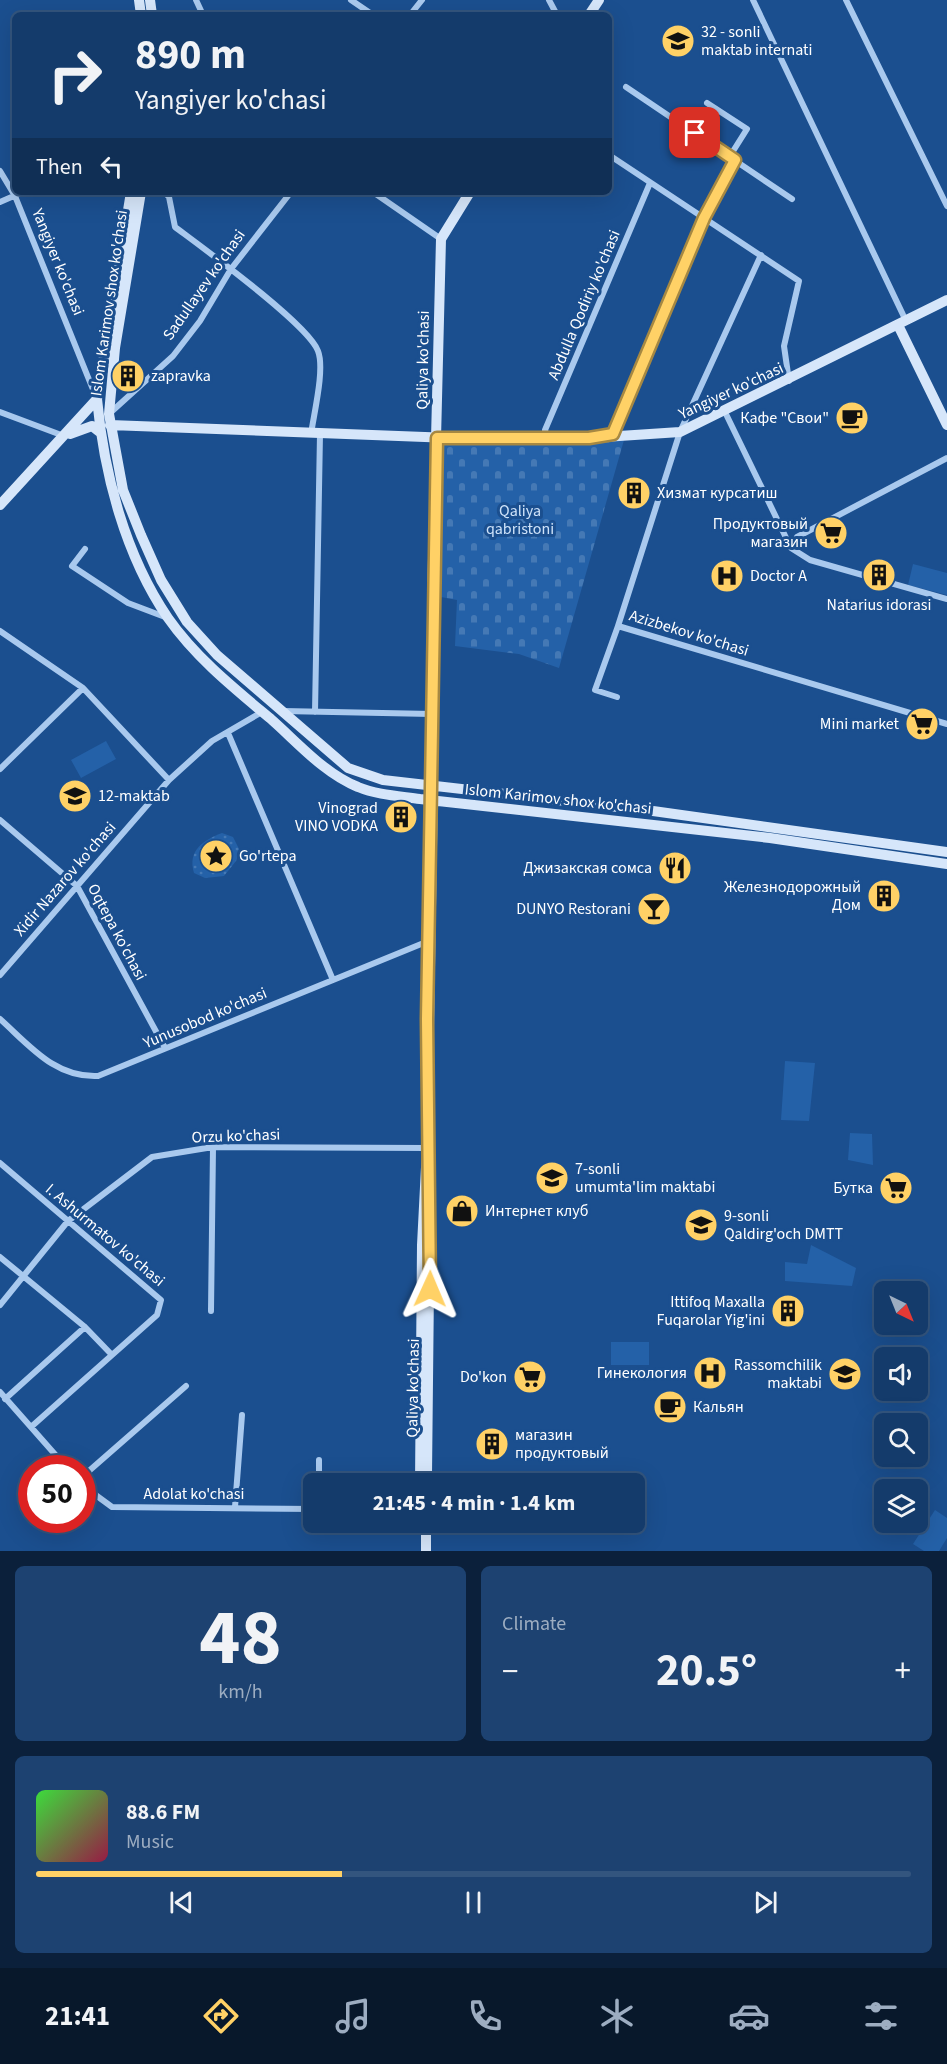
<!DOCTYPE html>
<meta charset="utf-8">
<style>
body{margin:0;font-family:"Source Sans 3",sans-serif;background:#1d4271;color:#f1f3f6;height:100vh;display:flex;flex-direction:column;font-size:22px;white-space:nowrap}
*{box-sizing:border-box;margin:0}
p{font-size:20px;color:#9dadc1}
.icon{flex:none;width:33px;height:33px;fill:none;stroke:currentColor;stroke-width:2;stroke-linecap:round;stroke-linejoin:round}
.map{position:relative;height:1551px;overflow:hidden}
.side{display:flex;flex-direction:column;gap:15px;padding:15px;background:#0b203b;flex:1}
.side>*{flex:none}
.hud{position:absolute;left:12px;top:12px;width:600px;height:183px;border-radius:9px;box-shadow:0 6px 24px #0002,0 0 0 2px #33557e;background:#143b6b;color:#f1f3f6;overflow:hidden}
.needle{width:39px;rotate:137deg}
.buttons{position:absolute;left:874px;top:1281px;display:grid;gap:12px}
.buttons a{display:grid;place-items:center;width:54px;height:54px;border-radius:9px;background:#143b6b;box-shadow:0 6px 24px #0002,0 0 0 2px #33557e;font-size:30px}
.speed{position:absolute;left:18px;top:1455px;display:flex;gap:12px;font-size:30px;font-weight:700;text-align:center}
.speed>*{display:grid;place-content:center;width:78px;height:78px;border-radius:50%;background:#143b6b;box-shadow:0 6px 24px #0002,0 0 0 2px #33557e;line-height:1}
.speed .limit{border:9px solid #d22;background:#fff;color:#111}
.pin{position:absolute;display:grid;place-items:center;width:51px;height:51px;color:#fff;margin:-26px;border-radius:12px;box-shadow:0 3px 9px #0006}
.me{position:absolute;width:66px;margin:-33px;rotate:1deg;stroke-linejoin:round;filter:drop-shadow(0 0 4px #0008)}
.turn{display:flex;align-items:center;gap:21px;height:126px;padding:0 24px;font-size:27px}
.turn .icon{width:78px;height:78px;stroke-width:2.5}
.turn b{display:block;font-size:42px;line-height:51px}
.then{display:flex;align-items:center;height:57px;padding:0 24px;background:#0003;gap:12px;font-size:22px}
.big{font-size:45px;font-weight:700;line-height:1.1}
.side .tile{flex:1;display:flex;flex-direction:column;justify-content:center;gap:9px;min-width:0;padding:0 21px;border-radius:9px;background:#1d4271}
.side .dial{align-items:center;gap:0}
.dial b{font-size:78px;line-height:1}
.song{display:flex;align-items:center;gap:18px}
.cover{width:72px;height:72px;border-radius:9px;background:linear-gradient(135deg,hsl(120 70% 55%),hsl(340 70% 35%))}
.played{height:6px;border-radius:3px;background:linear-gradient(90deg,#ffd166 35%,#33557e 35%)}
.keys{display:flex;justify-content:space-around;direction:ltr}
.heat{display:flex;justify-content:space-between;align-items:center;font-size:33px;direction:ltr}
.side .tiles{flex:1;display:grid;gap:15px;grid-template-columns:1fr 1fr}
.tile:last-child{grid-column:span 2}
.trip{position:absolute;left:303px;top:1473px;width:342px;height:60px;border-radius:9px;background:#143b6b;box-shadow:0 6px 24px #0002,0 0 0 2px #33557e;font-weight:700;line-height:60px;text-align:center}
.tab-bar{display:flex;height:96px;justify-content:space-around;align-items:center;background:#08182b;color:#9dadc1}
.tab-bar .icon{width:42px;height:42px}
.tab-bar .current{color:#ffd166}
.tab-bar b{font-size:27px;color:#f1f3f6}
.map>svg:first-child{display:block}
</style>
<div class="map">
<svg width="947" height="1551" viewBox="0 0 947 1551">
<defs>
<pattern id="grass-dots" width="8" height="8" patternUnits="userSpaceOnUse" patternTransform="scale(1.5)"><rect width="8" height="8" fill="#2461a8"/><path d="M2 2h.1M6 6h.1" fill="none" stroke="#4579b5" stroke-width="1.8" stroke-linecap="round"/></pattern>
<pattern id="cemetery-stones" width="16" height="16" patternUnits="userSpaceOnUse" patternTransform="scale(1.5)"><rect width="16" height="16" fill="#2461a8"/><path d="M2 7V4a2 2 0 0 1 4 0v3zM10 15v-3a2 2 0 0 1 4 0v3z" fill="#4579b5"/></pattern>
</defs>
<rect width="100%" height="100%" fill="#1b4f8f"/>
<!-- grass -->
<path fill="url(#grass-dots)" d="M 222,833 L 233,837 L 240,851 L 236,861 L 224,876 L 205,878 L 194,873 C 187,850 204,840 222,833 Z"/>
<!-- cemetery -->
<path fill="url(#cemetery-stones)" d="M 624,440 L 559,668 L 519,654 L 455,646 L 457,600 L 441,597 L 444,443 Z"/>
<!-- park -->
<path fill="#2461a8" d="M 913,564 L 947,573 L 947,595 L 908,585 Z
M 106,741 L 116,759 L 81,778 L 71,760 Z
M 785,1061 L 815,1063 L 809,1121 L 781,1120 Z
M 850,1133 L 872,1134 L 873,1165 L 848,1160 Z
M 811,1245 L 856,1268 L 852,1286 L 785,1281 L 785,1262 L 807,1264 Z
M 611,1342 L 649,1342 L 649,1365 L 611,1365 Z
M 935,1510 L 947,1518 L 947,1538 L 939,1551 L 924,1551 L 913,1544 Z"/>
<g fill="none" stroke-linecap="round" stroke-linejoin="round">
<!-- street -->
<path stroke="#a9c9ee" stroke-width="6" d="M 196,0 L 203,15
M 351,0 L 373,15
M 549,0 L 557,15
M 753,0 L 906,321
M 846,0 L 947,206
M 410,15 L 422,0
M 626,87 L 792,199
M 707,103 L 747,129 L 730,156
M 612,157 L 799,281 L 784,346 L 789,381
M 0,171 L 15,196 L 96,397
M 164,192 L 169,197 L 175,227 C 203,248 308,324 318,351 C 325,369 314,413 311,434
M 373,192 L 441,239
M 0,202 L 23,192
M 761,255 L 680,432 L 618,626 L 947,724
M 0,412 L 64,436
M 725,412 L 791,548 L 797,537 L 947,458
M 110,413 L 173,356 L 200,321 L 231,269 L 291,192
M 613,434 L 704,218 L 735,160
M 548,438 L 545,430 L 650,183
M 791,548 L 810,560 L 947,599
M 85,549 L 72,566 L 128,603 L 165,617
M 0,631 L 83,688 L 169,780
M 617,697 L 595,690 L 618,626
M 283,711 L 432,714
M 315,712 L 320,434
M 228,733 L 333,980
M 0,769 L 83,688
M 0,820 L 77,886 L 165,1048
M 0,975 L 169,780 L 212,741 L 262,712
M 0,1019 C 30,1046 55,1078 98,1076 L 431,940
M 0,1163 L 161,1300 L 157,1315 L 31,1427
M 0,1257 L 85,1327 L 112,1355
M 0,1305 L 68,1221 L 152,1157 L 213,1147 L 427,1148
M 211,1311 L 213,1147
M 0,1392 L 67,1468
M 5,1399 L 85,1327
M 82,1477 L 186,1386
M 319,1484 L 319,1460
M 82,1485 L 112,1507 L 314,1509
M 235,1507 L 242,1415"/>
<!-- secondary -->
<path stroke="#d6e6fa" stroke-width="10" d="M 139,0 L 141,15
M 150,0 L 152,15
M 589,15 L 599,0
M 131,192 L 97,399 C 104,474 125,555 168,618 C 196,658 235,689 272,720 C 298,743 325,774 358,787 C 377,795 399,796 420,799 L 770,838 L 947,864
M 141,192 L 115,348 L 109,414 L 123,490 L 141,535 L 161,580 L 187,622 L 217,655 L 348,768 L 383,780 L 653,811 L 947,852
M 898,325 L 947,425
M 110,425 L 451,438 L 589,438 L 680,432 L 947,300
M 70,434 L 92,426 L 101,433
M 0,505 L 97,399
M 427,1475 L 430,1193
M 420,1484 L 422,1245 L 427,1148 L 433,786 L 432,599 L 441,239 L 470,192
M 426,1551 L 426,1522"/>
</g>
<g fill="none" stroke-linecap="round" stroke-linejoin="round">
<defs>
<path id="route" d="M 430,1289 L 427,1019 L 437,438 L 589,438 L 613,434 L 704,218 L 735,160 L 695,133"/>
</defs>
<!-- route casing -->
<use href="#route" stroke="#a68842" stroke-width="15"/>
<!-- route -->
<use href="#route" stroke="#ffd166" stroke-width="10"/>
</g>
<!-- icons -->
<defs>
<symbol id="school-disc" viewBox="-11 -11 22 22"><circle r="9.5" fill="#ffd166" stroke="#1b4f8f"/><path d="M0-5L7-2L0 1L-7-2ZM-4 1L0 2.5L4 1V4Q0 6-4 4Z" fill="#111"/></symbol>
<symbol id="building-disc" viewBox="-11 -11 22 22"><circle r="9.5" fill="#ffd166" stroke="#1b4f8f"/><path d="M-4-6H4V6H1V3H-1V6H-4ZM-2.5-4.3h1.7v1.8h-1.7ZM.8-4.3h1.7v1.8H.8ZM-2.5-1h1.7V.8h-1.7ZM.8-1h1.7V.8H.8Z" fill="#111"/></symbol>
<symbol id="cafe-disc" viewBox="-11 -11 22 22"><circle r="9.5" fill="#ffd166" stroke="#1b4f8f"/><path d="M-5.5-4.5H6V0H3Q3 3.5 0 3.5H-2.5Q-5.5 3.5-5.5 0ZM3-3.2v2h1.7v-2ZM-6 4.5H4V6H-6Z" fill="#111"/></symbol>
<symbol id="supermarket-disc" viewBox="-11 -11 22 22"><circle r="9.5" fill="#ffd166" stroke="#1b4f8f"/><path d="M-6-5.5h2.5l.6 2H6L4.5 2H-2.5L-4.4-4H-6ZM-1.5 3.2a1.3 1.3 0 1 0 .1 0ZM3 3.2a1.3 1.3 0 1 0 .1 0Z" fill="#111"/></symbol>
<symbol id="hospital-disc" viewBox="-11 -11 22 22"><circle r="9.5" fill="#ffd166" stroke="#1b4f8f"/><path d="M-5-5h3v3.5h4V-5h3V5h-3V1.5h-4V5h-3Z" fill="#111"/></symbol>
<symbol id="sight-disc" viewBox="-11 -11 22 22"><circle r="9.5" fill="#ffd166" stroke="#1b4f8f"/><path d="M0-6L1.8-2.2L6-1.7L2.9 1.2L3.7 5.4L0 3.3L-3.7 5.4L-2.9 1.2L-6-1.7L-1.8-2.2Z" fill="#111"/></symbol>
<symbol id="restaurant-disc" viewBox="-11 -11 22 22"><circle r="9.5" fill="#ffd166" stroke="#1b4f8f"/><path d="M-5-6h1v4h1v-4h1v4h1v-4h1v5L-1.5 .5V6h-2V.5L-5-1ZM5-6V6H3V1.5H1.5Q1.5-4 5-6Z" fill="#111"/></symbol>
<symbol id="bar-disc" viewBox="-11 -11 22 22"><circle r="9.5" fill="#ffd166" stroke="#1b4f8f"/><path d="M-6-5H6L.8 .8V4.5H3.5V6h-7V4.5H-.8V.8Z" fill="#111"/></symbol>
<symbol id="shop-disc" viewBox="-11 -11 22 22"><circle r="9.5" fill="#ffd166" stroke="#1b4f8f"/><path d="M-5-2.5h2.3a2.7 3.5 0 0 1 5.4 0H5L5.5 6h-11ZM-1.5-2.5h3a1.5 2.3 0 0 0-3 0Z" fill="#111"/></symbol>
<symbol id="university-disc" viewBox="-11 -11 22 22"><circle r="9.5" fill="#ffd166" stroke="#1b4f8f"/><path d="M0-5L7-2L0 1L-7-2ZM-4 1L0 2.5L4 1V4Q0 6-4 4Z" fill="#111"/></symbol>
</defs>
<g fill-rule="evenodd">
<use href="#school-disc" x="659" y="22" width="38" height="38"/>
<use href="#building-disc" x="109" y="357" width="38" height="38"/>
<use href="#cafe-disc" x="833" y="399" width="38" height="38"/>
<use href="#building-disc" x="615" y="474" width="38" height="38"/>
<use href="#supermarket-disc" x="812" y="514" width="38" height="38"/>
<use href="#building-disc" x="860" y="556" width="38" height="38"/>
<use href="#hospital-disc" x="708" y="557" width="38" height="38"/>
<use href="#supermarket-disc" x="903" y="705" width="38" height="38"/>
<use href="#school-disc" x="56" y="777" width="38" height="38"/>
<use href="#building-disc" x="382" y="798" width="38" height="38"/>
<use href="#sight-disc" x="197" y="837" width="38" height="38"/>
<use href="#restaurant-disc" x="656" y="849" width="38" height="38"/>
<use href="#building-disc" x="865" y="877" width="38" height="38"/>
<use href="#bar-disc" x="635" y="890" width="38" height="38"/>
<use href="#school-disc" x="533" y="1159" width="38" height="38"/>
<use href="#supermarket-disc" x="877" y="1169" width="38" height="38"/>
<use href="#shop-disc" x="443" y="1192" width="38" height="38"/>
<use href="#school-disc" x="682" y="1206" width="38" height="38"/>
<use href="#building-disc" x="769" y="1292" width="38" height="38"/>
<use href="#hospital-disc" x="691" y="1354" width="38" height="38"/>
<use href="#university-disc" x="826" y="1355" width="38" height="38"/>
<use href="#supermarket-disc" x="511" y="1358" width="38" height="38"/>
<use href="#cafe-disc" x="651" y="1388" width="38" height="38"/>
<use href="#building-disc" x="473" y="1425" width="38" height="38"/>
</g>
<g text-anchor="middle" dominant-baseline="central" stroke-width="6" stroke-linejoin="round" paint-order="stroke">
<!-- poi labels -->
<g font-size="16" fill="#fff" stroke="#1b4f8f" text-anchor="end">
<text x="701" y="32" text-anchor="start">32 - sonli<tspan x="701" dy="18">maktab internati</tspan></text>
<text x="151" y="376" text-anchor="start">zapravka</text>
<text x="829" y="418">Кафе "Свои"</text>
<text x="657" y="493" text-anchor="start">Хизмат курсатиш</text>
<text x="808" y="524">Продуктовый<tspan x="808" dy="18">магазин</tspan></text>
<text x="750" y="576" text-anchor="start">Doctor A</text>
<text x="879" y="605" text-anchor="middle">Natarius idorasi</text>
<text x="899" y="724">Mini market</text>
<text x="98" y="796" text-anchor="start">12-maktab</text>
<text x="378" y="808">Vinograd<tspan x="378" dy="18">VINO VODKA</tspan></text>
<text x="239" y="856" text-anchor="start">Go'rtepa</text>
<text x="652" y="868">Джизакская сомса</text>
<text x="861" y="887">Железнодорожный<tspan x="861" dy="18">Дом</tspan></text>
<text x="631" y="909">DUNYO Restorani</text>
<text x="575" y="1169" text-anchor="start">7-sonli<tspan x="575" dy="18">umumta'lim maktabi</tspan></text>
<text x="873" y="1188">Бутка</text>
<text x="485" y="1211" text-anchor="start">Интернет клуб</text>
<text x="724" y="1216" text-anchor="start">9-sonli<tspan x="724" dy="18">Qaldirg'och DMTT</tspan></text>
<text x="765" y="1302">Ittifoq Maxalla<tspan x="765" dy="18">Fuqarolar Yig'ini</tspan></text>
<text x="822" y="1365">Rassomchilik<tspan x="822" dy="18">maktabi</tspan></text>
<text x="687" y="1373">Гинекология</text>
<text x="507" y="1377">Do'kon</text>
<text x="693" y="1407" text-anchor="start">Кальян</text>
<text x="515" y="1435" text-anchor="start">магазин<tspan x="515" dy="18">продуктовый</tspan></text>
</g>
<!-- street labels -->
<g font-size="16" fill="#fff" stroke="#1b4f8f">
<text transform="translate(58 262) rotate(68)">Yangiyer ko'chasi</text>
<text transform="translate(204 285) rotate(-55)">Sadullayev ko'chasi</text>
<text transform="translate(109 303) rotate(-82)">Islom Karimov shox ko'chasi</text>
<text transform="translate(584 305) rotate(-67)">Abdulla Qodiriy ko'chasi</text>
<text transform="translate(423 360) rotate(-89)">Qaliya ko'chasi</text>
<text transform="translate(731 391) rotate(-25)">Yangiyer ko'chasi</text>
<text transform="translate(689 633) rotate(17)">Azizbekov ko'chasi</text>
<text transform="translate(558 799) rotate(6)">Islom Karimov shox ko'chasi</text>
<text transform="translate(65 879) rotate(-49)">Xidir Nazarov ko'chasi</text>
<text transform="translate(117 932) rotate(62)">Oqtepa ko'chasi</text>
<text transform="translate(205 1018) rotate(-23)">Yunusobod ko'chasi</text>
<text transform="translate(236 1136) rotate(-2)">Orzu ko'chasi</text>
<text transform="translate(105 1235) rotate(40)">I. Ashurmatov ko'chasi</text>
<text transform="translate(413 1388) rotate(-89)">Qaliya ko'chasi</text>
<text x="194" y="1494">Adolat ko'chasi</text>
</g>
<!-- park labels -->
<g font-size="16" fill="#cfe3fa" stroke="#1b4f8f">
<text x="520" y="511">Qaliya<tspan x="520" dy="18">qabristoni</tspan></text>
</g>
</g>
</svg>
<div class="buttons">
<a><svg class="needle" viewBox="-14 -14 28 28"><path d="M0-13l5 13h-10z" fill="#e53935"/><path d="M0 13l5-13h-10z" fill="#9dadc1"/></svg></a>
<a><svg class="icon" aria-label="sound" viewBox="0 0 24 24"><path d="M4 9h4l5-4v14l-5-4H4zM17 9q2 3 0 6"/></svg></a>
<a><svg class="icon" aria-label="search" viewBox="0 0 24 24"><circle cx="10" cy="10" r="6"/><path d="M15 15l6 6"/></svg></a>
<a><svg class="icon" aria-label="layers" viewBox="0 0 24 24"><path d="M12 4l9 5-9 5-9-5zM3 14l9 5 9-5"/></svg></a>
</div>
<div class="speed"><div class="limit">50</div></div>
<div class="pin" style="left:695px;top:133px;background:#d93025"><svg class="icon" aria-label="arrive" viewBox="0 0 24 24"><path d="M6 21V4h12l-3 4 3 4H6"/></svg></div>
<svg class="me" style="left:430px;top:1289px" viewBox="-20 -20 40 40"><path d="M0-17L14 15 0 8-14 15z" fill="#ffd166" stroke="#fff" stroke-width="4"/></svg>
<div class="trip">21:45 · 4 min · 1.4 km</div>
<div class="hud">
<div class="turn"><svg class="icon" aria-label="right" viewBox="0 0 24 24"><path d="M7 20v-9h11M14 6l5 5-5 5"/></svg><div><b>890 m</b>Yangiyer ko'chasi</div></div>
<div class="then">Then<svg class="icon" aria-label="left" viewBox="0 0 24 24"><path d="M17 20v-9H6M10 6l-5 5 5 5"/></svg></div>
</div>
</div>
<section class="side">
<div class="tiles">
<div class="tile dial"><b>48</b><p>km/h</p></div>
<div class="tile"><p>Climate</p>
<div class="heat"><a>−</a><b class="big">20.5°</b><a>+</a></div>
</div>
<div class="tile">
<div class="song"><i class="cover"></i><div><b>88.6 FM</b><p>Music</p></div></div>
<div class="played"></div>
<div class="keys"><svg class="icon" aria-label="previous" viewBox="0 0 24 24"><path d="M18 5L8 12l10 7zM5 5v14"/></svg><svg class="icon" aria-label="pause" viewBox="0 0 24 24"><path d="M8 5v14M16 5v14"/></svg><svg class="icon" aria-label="next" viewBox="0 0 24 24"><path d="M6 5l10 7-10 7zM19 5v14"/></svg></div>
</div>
</div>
</section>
<nav class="tab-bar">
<b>21:41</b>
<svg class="icon current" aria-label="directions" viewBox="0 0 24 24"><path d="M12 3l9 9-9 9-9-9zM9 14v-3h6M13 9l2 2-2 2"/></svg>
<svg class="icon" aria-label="music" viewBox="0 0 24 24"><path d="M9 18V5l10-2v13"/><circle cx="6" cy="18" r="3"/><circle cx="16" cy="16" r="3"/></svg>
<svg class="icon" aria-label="phone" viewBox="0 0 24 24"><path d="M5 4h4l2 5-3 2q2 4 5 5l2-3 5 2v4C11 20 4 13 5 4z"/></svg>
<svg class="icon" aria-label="climate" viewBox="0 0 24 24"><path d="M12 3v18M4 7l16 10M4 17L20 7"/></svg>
<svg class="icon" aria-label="car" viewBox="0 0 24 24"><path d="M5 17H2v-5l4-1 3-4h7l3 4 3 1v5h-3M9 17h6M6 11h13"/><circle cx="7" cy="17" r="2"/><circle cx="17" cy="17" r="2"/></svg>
<svg class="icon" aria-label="filters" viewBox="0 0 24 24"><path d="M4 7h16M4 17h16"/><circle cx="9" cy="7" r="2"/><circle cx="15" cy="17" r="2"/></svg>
</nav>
